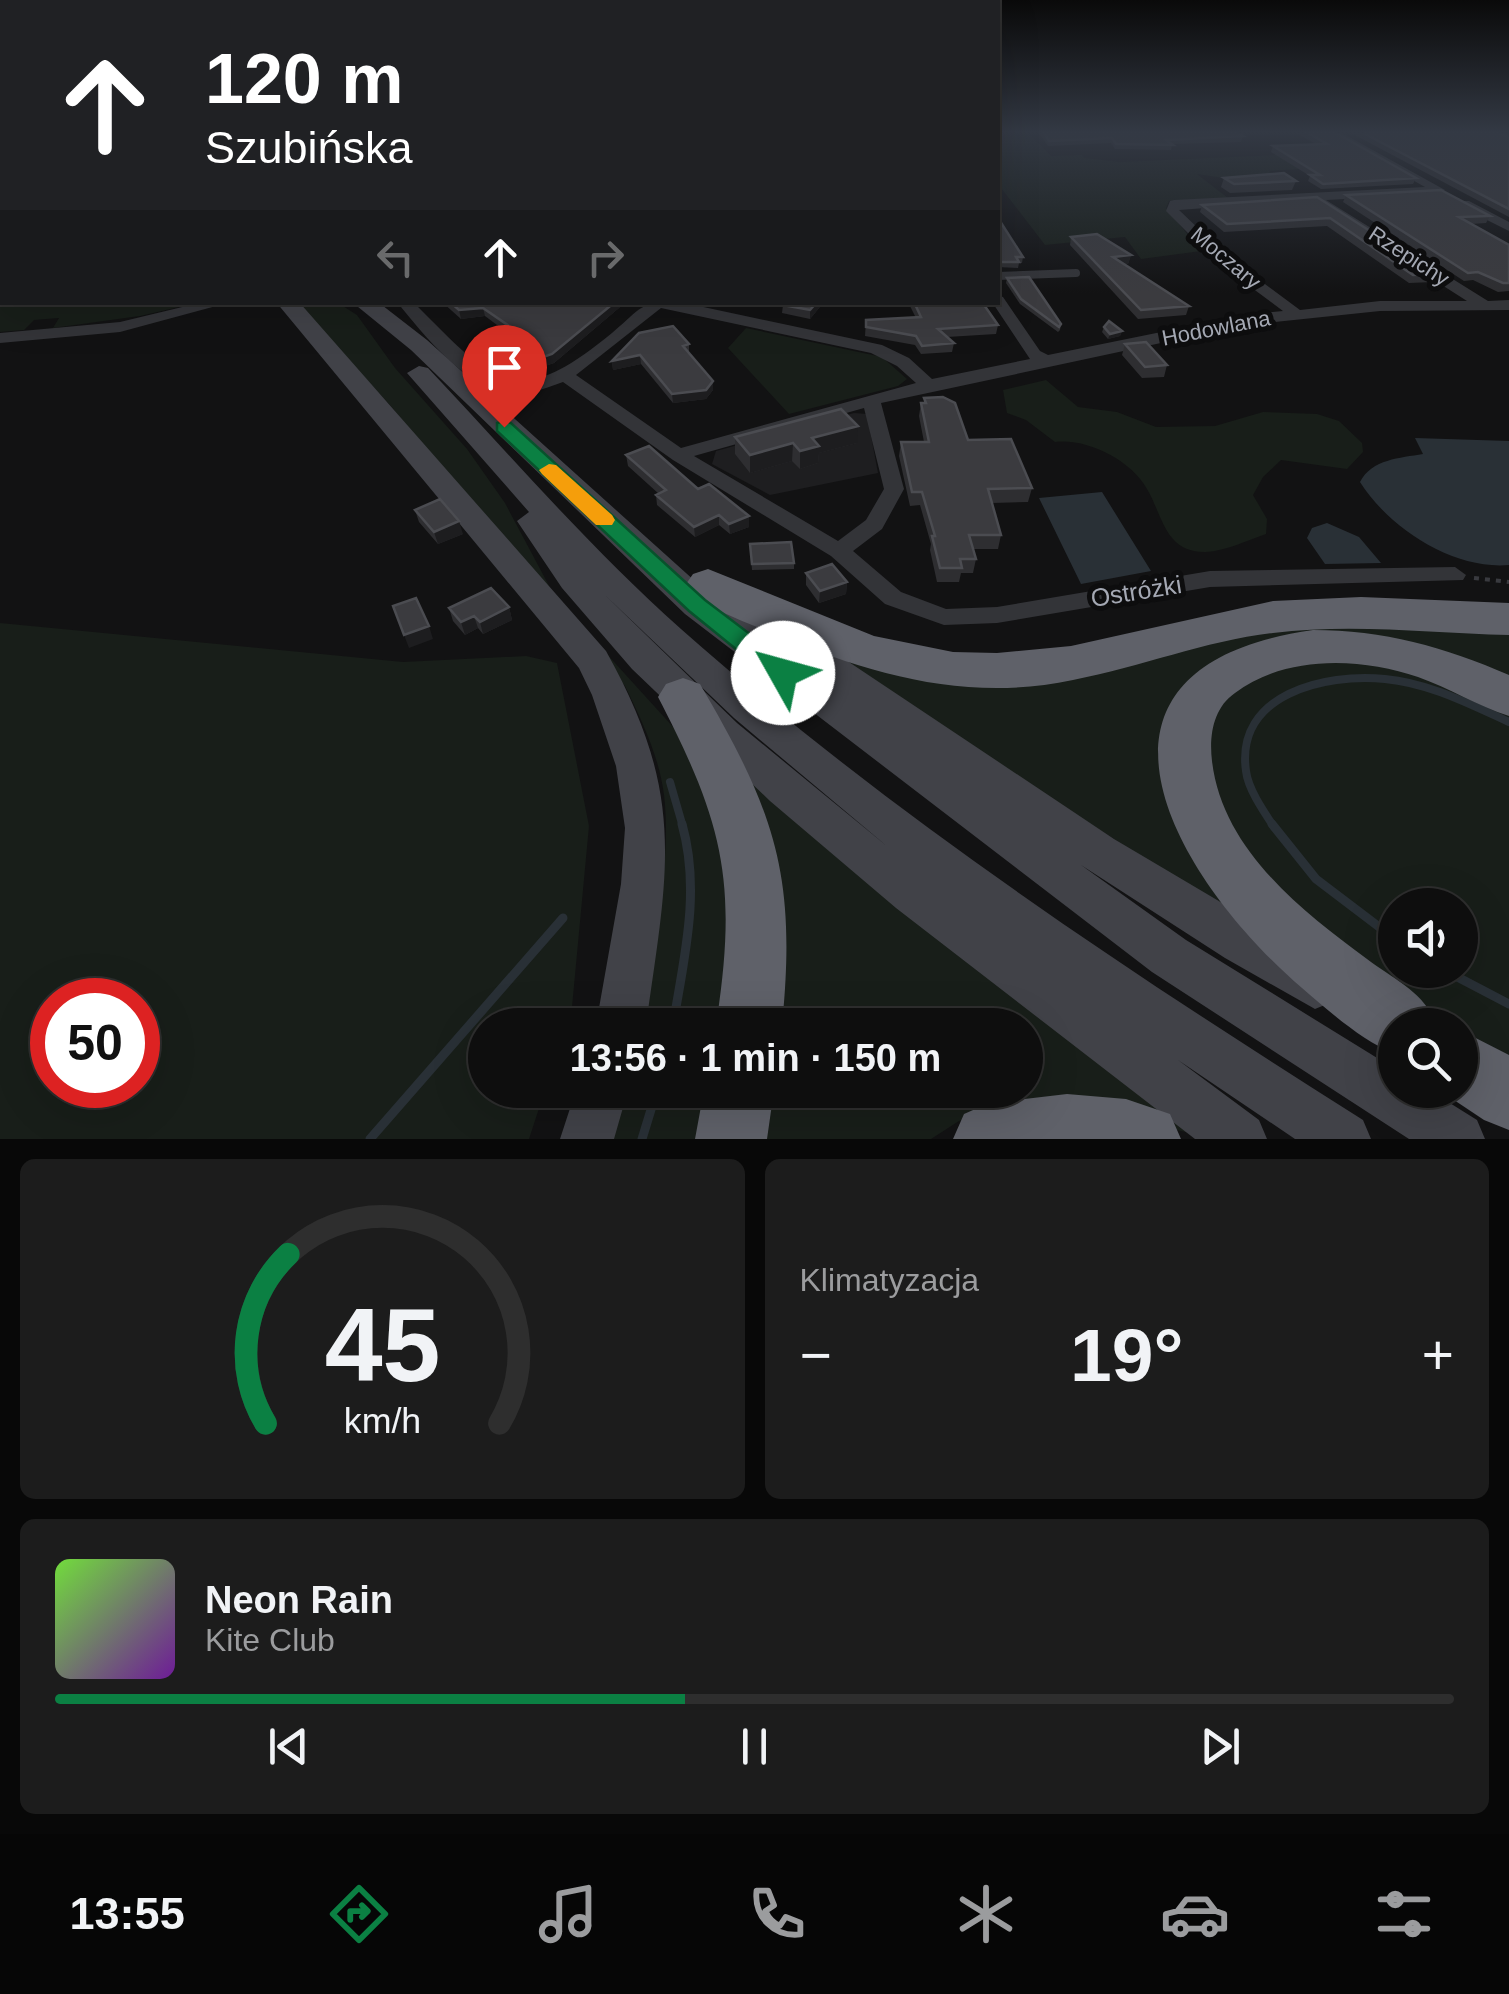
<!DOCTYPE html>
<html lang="pl">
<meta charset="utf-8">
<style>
body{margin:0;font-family:Helvetica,sans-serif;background:#1c1c1c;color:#f1f3f6;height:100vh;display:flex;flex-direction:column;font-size:38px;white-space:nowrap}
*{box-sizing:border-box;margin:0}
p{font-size:32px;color:#9b9c9e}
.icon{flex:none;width:55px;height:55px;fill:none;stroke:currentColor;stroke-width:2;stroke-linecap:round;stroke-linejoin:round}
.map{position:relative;height:1139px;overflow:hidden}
.side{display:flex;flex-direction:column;gap:20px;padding:20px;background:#080808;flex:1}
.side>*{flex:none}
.top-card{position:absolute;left:0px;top:0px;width:1000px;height:305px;box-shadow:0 10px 40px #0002,0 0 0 2px #2e2e2e;background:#202124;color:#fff;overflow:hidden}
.buttons{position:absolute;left:1378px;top:888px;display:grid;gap:20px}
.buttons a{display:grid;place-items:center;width:100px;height:100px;border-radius:50%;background:#0e0e0e;box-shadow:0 10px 40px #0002,0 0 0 2px #2e2e2e;font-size:50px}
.speed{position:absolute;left:30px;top:978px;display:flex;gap:20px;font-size:50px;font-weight:700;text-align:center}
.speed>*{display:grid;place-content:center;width:130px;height:130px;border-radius:50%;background:#0e0e0e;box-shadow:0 10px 40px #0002,0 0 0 2px #2e2e2e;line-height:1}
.speed .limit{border:15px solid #d22;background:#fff;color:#111}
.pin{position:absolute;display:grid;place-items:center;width:85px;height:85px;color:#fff;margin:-102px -42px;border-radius:50% 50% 50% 0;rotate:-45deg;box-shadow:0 0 10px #0007}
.pin .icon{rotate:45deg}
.me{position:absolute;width:110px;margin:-55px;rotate:308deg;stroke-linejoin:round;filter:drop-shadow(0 0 8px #0008)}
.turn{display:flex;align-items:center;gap:35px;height:210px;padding:0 40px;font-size:45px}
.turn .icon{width:130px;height:130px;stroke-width:2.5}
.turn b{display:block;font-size:70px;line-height:85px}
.lanes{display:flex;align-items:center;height:95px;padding:0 40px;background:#0003;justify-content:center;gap:50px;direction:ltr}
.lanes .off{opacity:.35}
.big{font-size:75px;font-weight:700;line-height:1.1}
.side .widget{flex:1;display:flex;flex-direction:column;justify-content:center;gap:15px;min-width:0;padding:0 35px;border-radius:15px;background:#1c1c1c}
.side .dial{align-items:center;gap:0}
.dial svg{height:260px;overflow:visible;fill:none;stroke:#2e2e2e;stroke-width:7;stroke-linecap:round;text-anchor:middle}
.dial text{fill:#f1f3f6;stroke:none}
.song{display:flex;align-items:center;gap:30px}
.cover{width:120px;height:120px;border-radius:15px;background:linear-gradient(135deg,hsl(100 70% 55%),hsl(280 70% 35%))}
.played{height:10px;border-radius:5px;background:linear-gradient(90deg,#0b8043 45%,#2e2e2e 45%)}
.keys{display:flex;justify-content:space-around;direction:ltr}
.heat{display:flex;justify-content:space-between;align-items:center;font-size:55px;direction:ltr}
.side .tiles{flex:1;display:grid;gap:20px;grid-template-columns:1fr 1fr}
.widget:last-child{grid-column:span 2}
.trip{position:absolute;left:468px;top:1008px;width:575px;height:100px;border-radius:50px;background:#0e0e0e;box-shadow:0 10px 40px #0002,0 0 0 2px #2e2e2e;font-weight:700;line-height:100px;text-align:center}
.tabs{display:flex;height:160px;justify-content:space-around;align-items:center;background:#060606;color:#9b9c9e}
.tabs .icon{width:70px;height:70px}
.tabs .on{color:#0b8043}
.tabs b{font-size:45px;color:#f1f3f6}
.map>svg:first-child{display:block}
</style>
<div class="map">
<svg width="1509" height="1139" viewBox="0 0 1509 1139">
<rect width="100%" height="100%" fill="#121213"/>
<!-- built -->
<path fill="#1e1e20" d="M 854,413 L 867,414 L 878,473 L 770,495 L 712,464 L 716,451 Z"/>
<!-- green -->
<path fill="#181e19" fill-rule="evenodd" d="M 0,133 L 2,302 L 196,303 L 140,316 L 53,328 L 59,318 L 34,320 L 24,330 L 0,332 Z
M 998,135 L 1031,135 L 1051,156 L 1082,155 L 1084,158 L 1120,162 L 1278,155 L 1300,169 L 1269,171 L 1281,179 L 1243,181 L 1197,174 L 1228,198 L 1169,201 L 1166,208 L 1201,251 L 1141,259 L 1125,237 L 1045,245 L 998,184 Z
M 331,302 L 338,303 L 357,315 L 395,368 L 467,449 L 505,503 L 555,597 L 675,729 L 734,855 L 728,1025 L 636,1025 C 649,951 673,870 664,795 C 659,756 642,721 625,686 L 389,404 L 296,303 Z
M 746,328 L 882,357 L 907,379 L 898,386 L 789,414 L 728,348 Z
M 1046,380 L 1078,407 L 1117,412 L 1156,427 L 1215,426 L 1263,412 L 1317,414 L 1339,421 L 1362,443 L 1363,452 L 1347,469 L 1281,460 L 1263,477 L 1253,495 L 1267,519 L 1266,534 C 1248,540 1226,551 1206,552 C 1165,553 1163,516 1147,489 C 1131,460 1087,438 1055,442 L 1026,420 L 1007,413 L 1003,390 Z
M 0,623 L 403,662 L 526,656 L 557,663 L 589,826 L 572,1007 L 566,1025 L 485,1025 L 485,1090 L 545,1090 L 529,1139 L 0,1139 ZM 52,1000 L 138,1000 L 138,1085 L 52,1085 Z
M 1295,623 L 1509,628 L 1509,688 L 1290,637 L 1232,651 L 1209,665 L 1190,682 L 1177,704 L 1272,940 L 828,656 L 908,678 L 979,684 Z
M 1321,657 L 1406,667 L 1509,708 L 1509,1070 L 1460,1043 L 1460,1025 L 1427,1025 L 1271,900 L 1202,777 L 1210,713 L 1253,672 ZM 1395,905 L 1460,905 L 1460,970 L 1395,970 Z
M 742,763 L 1198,1135 L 1081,1107 L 1033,1102 L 959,1121 L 931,1139 L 752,1139 L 760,1090 L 1025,1090 L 1025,1025 L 770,1025 Z
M 618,1090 L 719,1090 L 711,1139 L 604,1139 Z"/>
<!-- water -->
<path fill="#293036" d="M 1415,438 L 1509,441 L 1509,565 C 1453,570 1389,528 1360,482 C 1372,459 1400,458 1423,454 Z
M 1102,492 L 1151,571 L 1081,584 L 1039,498 Z
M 1327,523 L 1359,537 L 1381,563 L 1325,564 L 1307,538 L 1312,528 Z"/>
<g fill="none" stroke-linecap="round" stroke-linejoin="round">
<!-- stream-far1 -->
<path stroke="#293036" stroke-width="8" d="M 670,782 L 683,827
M 1274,827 C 1264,812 1248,789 1246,771 C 1235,694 1325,673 1385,679 C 1429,683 1469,704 1509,722"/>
<!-- stream -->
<path stroke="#293036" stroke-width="9" d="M 1272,824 L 1316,879 L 1395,939
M 1444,970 L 1509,1004
M 673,1025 C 684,958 701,891 682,824
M 370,1139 L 563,918
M 642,1139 L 657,1090"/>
<!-- path -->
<path stroke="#393a3f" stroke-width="4" stroke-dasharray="5 6" stroke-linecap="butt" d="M 1474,578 L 1509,582"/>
<!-- lane -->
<path stroke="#333438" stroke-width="8" d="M 998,276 L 1076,273"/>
<!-- street -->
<path fill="#333438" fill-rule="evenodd" d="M 1329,133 L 1342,133 L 1445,190 L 1439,194 L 1326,200 L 1488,301 L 1509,300 L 1509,310 L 1380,311 L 1245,325 L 881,403 L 904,489 L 882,529 L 853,551 L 901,592 L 946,609 L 997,607 L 1210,571 L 1455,567 L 1466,575 L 1463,580 L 1210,587 L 997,623 L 944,625 L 885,604 L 831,556 L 673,460 L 563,382 C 546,388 529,395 510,393 C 465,388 424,335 397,302 L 413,302 C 494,382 512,415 612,333 C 643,307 638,302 680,302 L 882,345 L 909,358 L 932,379 L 1030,359 L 992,302 L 998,302 L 998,295 L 1003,297 L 1040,351 L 1048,355 L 1245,315 L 1283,311 L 1217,262 L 1166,211 L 1170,201 L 1174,200 L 1425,187 ZM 1311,200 L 1312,202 L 1467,301 L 1380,301 L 1300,310 L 1227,256 L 1179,210 ZM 661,308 L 871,353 L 897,366 L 916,383 L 681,448 L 576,375 ZM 864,408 L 884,489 L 866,520 L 838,541 L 694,456 Z
M 1502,133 L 1509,133 L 1509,137 Z
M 1461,201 L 1469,201 L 1509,222 L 1509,231 L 1461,207 Z
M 203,302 L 231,302 L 120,332 L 0,343 L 0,333 L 120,322 Z"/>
<!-- secondary -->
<path fill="#414248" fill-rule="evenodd" d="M 276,302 L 299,302 L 606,651 C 687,796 668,868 646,1025 L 596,1025 L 621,884 L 625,828 L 616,766 L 592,695 L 579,668 Z
M 352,302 L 378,302 L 427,340 L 736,618 L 733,613 L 738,604 L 750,601 L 762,604 L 1114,839 L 1332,968 L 1339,985 L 1332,1002 L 1315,1009 L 1225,958 L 1081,865 L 1186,940 L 1395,1069 L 1395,1090 L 1429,1090 L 1477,1120 L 1485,1139 L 1409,1139 L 1152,972 L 685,614 L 411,350 Z
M 419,366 L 428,368 C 511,456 590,548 681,629 C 891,815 1126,970 1363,1120 L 1371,1139 L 1295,1139 L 1178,1060 L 1259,1120 L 1267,1139 L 1195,1139 L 896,908 L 770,801 L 632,669 L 562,588 L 517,521 L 529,512 L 407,373 ZM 605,595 L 734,718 L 888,847 L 737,723 Z
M 576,1090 L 628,1090 L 614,1139 L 560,1139 Z"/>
<!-- highway -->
<path fill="#5f6169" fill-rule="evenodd" d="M 708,569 L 874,636 L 953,652 L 997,653 L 1071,646 L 1273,601 L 1361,597 L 1509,603 L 1509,635 C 1431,633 1351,623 1273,633 C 1205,641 1141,667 1073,680 C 970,702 873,676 778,635 C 751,624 702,609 686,584 L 693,574 Z
M 1313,630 C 1383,630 1445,647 1509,675 L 1509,716 C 1478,706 1449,688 1418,677 C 1360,657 1285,655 1235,693 C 1213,708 1209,736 1212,761 C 1222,848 1300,910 1367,959 C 1396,981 1423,991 1437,1025 L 1395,1025 L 1395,1054 C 1361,1040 1330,1012 1302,988 C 1172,876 1052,667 1313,630 Z
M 683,678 L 700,684 C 775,812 797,875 782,1025 L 716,1025 C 738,883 724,824 658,697 L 666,684 Z
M 1460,1030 L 1509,1055 L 1509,1130 L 1484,1120 L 1439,1090 L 1460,1090 Z
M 704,1090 L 774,1090 L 767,1139 L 695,1139 Z
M 1067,1094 L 1126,1099 L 1170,1114 L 1181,1139 L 953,1139 L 964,1114 L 989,1103 Z"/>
</g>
<!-- wall -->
<path fill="#2e2e31" d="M 1039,133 L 1238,133 L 1243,136 L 1241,142 L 1172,144 L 1171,150 L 1115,149 L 1111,143 L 1048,146 Z
M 1296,133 L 1336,133 L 1416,178 L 1413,184 L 1321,189 L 1308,181 L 1310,176 L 1271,152 L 1273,146 L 1316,144 Z
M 1351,133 L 1499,133 L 1509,137 L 1509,217 Z
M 1224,178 L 1296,181 L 1292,190 L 1230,193 L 1221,187 Z
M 1346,195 L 1490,216 L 1486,223 L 1471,224 L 1509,245 L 1509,291 L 1498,292 L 1473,280 L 1464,281 L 1343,202 Z
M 1317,197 L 1437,274 L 1433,282 L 1409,283 L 1327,226 L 1224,232 L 1200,212 L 1202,205 Z
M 998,218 L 1023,257 L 1022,263 L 1019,263 L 1018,268 L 998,267 Z
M 1071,237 L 1131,255 L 1128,264 L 1124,264 L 1189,306 L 1186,315 L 1138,319 L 1070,245 Z
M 1007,278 L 1061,324 L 1060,330 L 1058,332 L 1020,304 L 1006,283 Z
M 442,302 L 626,302 L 554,363 L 527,372 L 504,353 L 503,344 L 517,340 L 485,316 L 461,319 Z
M 785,302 L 824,302 L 810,319 L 782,313 L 783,305 Z
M 908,302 L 982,302 L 998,325 L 996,334 L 947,337 L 954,343 L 952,352 L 921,354 L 915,345 L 865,336 L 866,320 L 916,318 Z
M 1104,327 L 1122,331 L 1120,336 L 1108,339 L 1102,332 Z
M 689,344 L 689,353 L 713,381 L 713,390 L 706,399 L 673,403 L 641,364 L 613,370 L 612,361 Z
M 1125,344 L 1167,365 L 1164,377 L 1142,378 L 1122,355 Z
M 924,398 L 968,440 L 1032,488 L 1028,502 L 992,503 L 1001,535 L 998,549 L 973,549 L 976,559 L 973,573 L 961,573 L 959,582 L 937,582 L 930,550 L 931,544 L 920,505 L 910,506 L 899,456 L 901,442 L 924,442 L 919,416 L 921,403 L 924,403 Z
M 735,437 L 857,443 L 819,453 L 818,463 L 800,469 L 792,461 L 750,473 L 735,454 Z
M 626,455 L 698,489 L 749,527 L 730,534 L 719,525 L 695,537 L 657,505 L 656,495 L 659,494 L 628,466 Z
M 415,510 L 463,534 L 438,544 L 419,522 Z
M 750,544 L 794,563 L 794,569 L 752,570 Z
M 806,573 L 847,582 L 846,594 L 819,603 L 806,585 Z
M 509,607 L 512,620 L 483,634 L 478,628 L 465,635 L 453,621 L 449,608 Z"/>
<!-- shaded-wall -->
<path fill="#1d1d1f" d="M 1131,255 L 1128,264 L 1111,265 L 1113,257 Z
M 615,302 L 626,302 L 554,363 L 527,372 L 526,363 Z
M 817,302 L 824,302 L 810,319 L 810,310 Z
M 483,308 L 485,316 L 461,319 L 459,310 Z
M 1122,331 L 1120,336 L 1108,339 L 1110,334 Z
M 640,355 L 641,364 L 613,370 L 612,361 Z
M 713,381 L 713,390 L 706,399 L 673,403 L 672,394 Z
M 858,426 L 857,443 L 819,453 L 818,463 L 800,469 L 800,451 L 812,438 Z
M 793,443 L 792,461 L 750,473 L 750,455 Z
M 719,515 L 719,525 L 695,537 L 694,527 Z
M 749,516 L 749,527 L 730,534 L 729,524 Z
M 459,521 L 463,534 L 438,544 L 434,532 Z
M 847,582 L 846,594 L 819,603 L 820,591 Z
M 509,607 L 512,620 L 483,634 L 480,622 Z
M 474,616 L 478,628 L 465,635 L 461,622 Z
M 429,626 L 433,639 L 409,648 L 404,635 Z"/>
<!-- building -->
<path fill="#3b3b3f" stroke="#4b4c51" stroke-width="2.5" d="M 1044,133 L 1238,133 L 1243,136 L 1166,140 L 1173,145 L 1116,144 L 1112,138 L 1049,141 Z
M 1308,133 L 1336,133 L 1416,178 L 1323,184 L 1310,175 L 1320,175 L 1273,146 L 1327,144 Z
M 1363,133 L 1499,133 L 1509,137 L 1509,209 Z
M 1284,173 L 1296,181 L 1234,184 L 1224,178 Z
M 1441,190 L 1490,216 L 1459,217 L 1509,245 L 1509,283 L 1503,283 L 1478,272 L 1468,273 L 1346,195 Z
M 1317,197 L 1437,274 L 1413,275 L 1330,218 L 1227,224 L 1202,205 Z
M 998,218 L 1023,257 L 1016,257 L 1019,262 L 999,262 L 998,260 Z
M 1097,234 L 1131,255 L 1113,257 L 1189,306 L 1141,310 L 1071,237 Z
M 1029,277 L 1061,324 L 1059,327 L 1021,299 L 1007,278 Z
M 450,302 L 615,302 L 552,354 L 526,363 L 503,344 L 525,337 L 483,308 L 459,310 Z
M 785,302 L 817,302 L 810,310 L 783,305 Z
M 914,302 L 982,302 L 998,325 L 938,329 L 954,343 L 922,346 L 916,336 L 866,327 L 866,320 L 921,317 Z
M 1109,321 L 1122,331 L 1110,334 L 1104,327 Z
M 673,326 L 689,344 L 683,346 L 713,381 L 706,390 L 672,394 L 640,355 L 612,361 L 639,333 Z
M 1146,342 L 1167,365 L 1145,367 L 1125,344 Z
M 943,397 L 955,403 L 968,440 L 1011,439 L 1032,488 L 988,489 L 1001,535 L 969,535 L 976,559 L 960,559 L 962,568 L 940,568 L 932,536 L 935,536 L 922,492 L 912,492 L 901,442 L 929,442 L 921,403 L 926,403 L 924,398 Z
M 841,409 L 858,426 L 812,438 L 819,446 L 800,451 L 793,443 L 750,455 L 735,437 Z
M 649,446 L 698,489 L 709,484 L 749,516 L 729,524 L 719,515 L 694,527 L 656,495 L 666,490 L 626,455 Z
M 440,499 L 459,521 L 434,532 L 415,510 Z
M 791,542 L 794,563 L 752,564 L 750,544 Z
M 832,564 L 847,582 L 820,591 L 806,573 Z
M 491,588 L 509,607 L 480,622 L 474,616 L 461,622 L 449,608 Z
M 416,598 L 429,626 L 404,635 L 393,606 Z"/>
<!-- sky -->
<linearGradient id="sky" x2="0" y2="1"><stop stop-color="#0a0a0a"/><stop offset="0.45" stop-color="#333944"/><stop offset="1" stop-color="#333944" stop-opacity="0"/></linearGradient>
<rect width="1509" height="293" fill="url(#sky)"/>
<!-- route -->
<path fill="#0b8043" stroke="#07532c" stroke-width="2.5" d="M 504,421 L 511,423 L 705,600 L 792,666 L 796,673 L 792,680 L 774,680 L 689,611 L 497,431 L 497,423 Z"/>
<!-- slow -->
<path fill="#f59e0b" d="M 549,464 L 556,465 L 612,515 L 615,520 L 612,525 L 596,525 L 542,474 L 539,470 Z"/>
<g text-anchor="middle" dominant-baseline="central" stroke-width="10" stroke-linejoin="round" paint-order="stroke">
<!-- far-street labels -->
<g font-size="22" fill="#a4a8b3" stroke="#0d0d0e">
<text transform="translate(1409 256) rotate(33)">Rzepichy</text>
<text transform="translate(1226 258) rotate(40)">Moczary</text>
<text transform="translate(1216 328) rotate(-11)">Hodowlana</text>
</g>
<!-- street labels -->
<g font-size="25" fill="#a4a8b3" stroke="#0d0d0e">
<text transform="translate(1136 591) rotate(-9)">Ostróżki</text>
</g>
</g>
</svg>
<div class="buttons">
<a><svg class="icon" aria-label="sound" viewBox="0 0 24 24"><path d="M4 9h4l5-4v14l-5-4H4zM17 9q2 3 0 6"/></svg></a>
<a><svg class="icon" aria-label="search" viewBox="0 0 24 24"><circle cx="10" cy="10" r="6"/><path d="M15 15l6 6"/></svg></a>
</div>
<div class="speed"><div class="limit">50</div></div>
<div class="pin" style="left:504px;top:427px;background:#d93025"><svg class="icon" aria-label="arrive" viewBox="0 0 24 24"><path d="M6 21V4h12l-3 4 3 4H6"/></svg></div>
<svg class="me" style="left:783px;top:673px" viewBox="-20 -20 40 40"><circle r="19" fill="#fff"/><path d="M0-13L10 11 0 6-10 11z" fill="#0b8043"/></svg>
<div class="trip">13:56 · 1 min · 150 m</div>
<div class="top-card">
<div class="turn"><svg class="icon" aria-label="ahead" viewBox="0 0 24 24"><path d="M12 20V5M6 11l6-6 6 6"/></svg><div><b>120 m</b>Szubińska</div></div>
<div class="lanes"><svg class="icon off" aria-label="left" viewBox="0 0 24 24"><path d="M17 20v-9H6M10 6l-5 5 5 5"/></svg><svg class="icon" aria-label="ahead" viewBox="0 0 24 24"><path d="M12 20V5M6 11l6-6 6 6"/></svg><svg class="icon off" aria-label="right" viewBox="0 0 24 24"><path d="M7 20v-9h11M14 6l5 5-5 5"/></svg></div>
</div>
</div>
<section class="side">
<div class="tiles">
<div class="widget dial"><svg viewBox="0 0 100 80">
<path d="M14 69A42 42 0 1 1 86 69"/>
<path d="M14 69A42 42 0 0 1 21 17" stroke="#0b8043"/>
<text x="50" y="56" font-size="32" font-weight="700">45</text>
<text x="50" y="72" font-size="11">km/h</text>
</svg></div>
<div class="widget"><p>Klimatyzacja</p>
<div class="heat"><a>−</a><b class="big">19°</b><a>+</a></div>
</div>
<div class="widget">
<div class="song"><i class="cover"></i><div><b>Neon Rain</b><p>Kite Club</p></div></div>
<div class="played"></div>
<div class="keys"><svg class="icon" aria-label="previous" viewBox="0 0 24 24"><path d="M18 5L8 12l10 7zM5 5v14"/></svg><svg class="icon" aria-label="pause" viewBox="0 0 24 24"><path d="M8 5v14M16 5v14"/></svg><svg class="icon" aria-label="next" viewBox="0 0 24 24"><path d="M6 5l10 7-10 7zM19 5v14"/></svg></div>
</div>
</div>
</section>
<nav class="tabs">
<b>13:55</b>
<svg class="icon on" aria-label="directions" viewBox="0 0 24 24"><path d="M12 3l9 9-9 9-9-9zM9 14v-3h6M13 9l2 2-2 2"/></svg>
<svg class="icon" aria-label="music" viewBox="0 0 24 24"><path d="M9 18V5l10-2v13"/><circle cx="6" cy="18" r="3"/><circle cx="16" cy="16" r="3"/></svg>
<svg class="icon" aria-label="phone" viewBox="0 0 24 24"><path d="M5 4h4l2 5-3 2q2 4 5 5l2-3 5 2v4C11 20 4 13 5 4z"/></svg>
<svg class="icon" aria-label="climate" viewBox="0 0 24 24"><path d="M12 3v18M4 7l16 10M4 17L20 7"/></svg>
<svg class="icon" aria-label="car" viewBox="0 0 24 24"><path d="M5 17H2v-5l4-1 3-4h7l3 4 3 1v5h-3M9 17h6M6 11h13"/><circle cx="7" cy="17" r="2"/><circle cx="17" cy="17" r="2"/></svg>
<svg class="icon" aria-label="filters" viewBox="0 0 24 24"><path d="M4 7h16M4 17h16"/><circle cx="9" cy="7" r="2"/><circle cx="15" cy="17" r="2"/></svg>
</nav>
